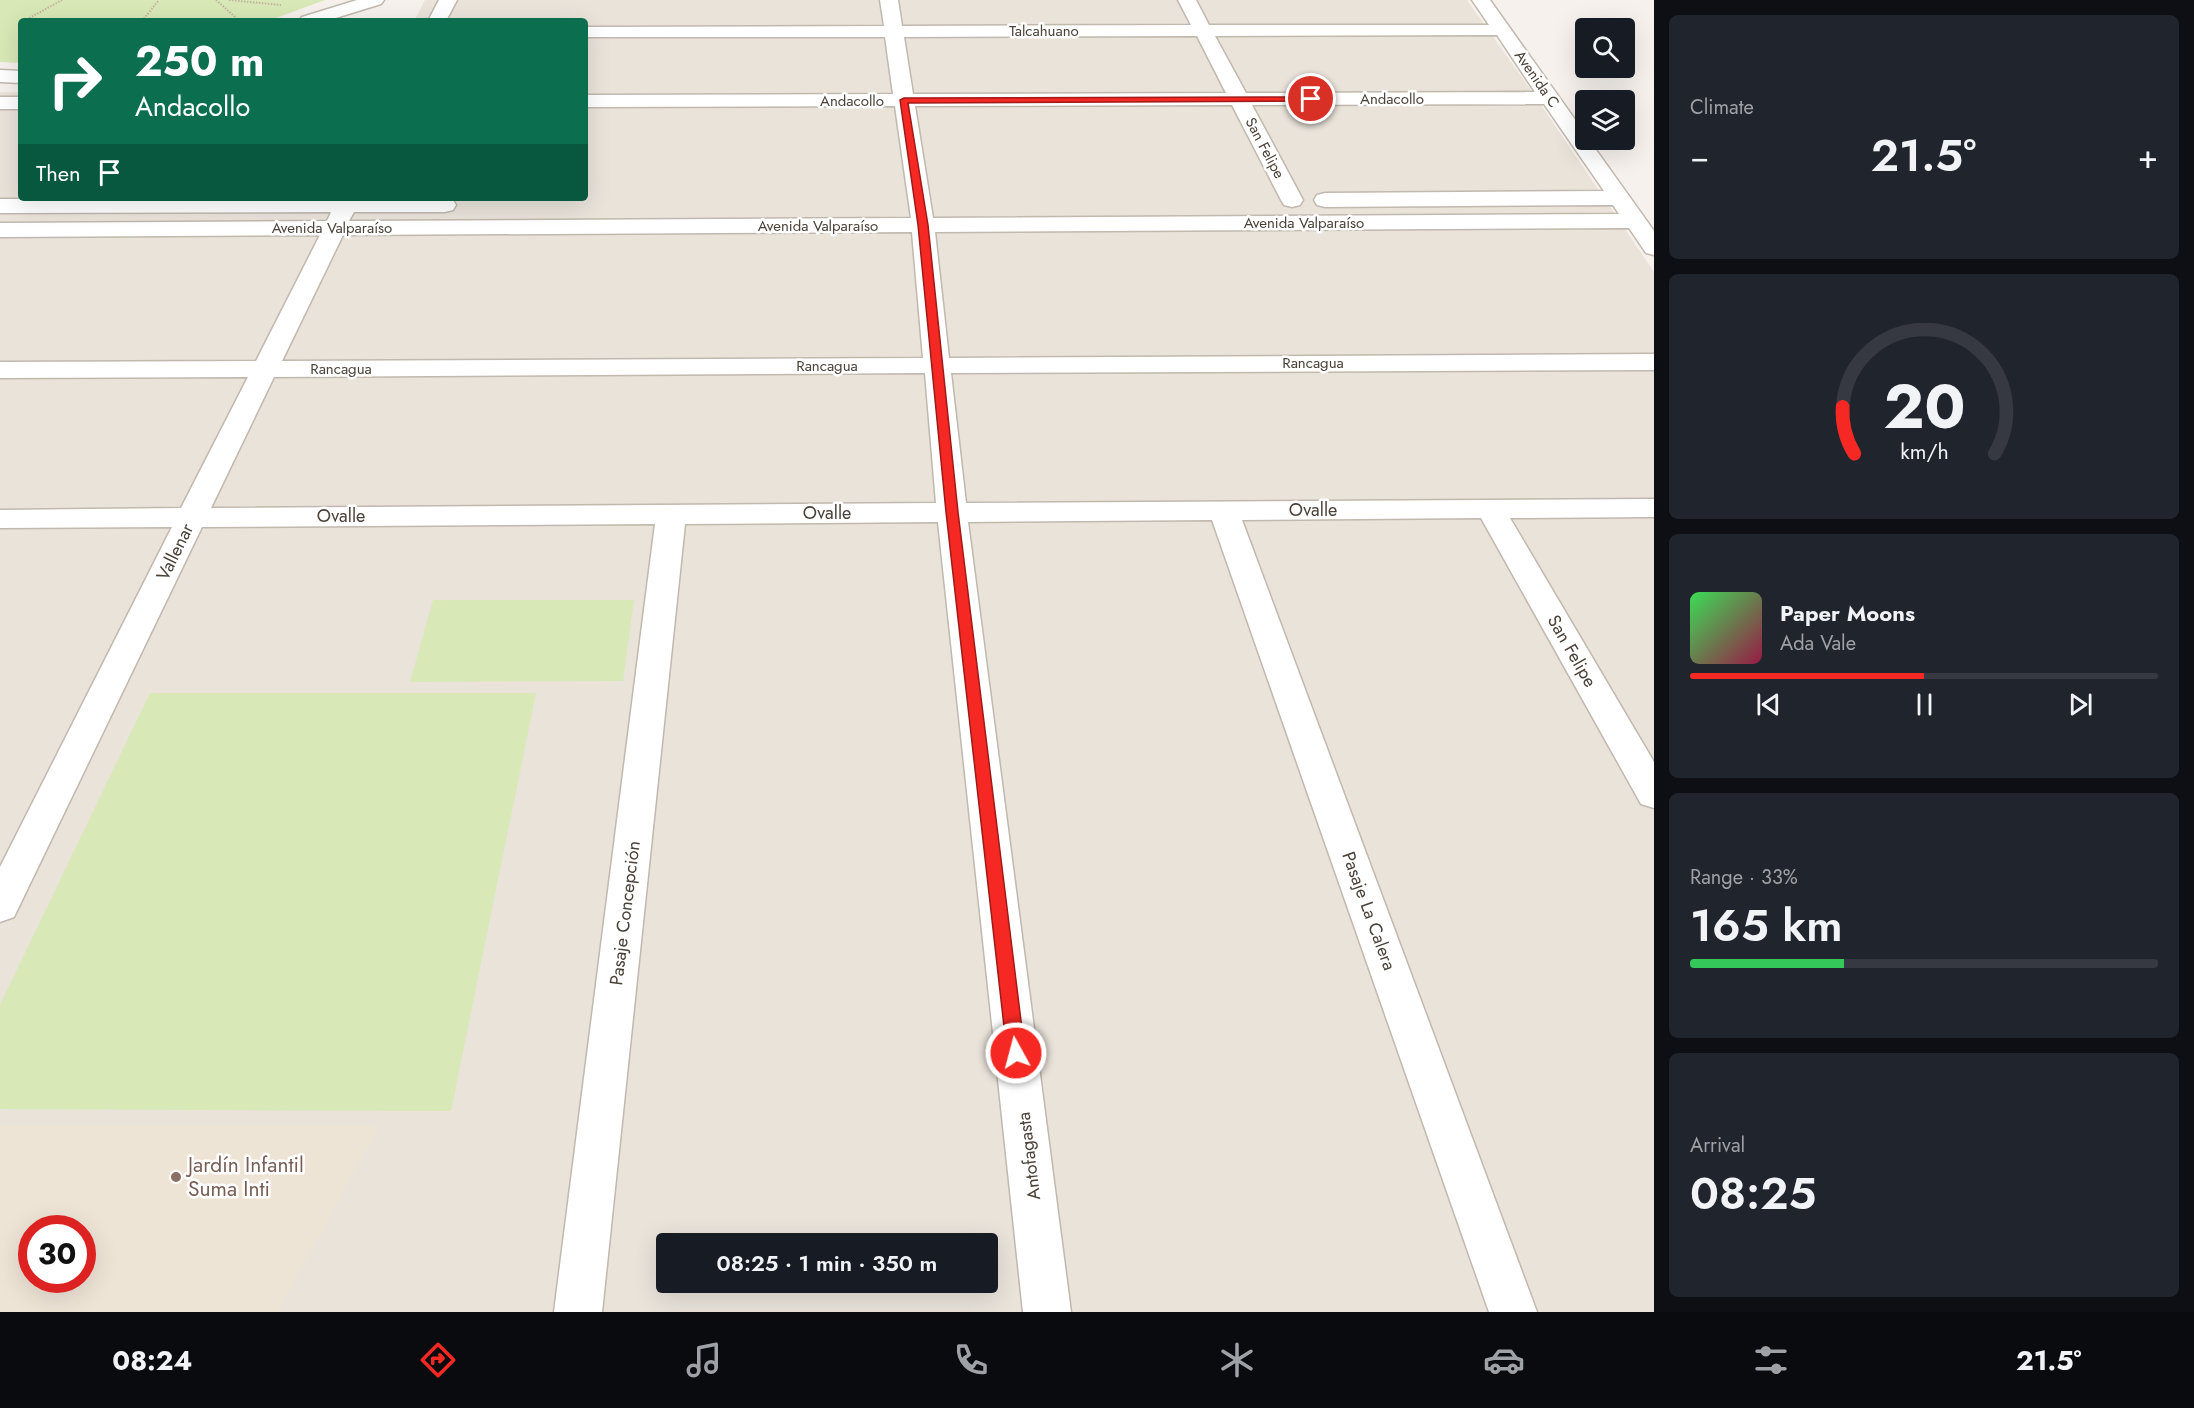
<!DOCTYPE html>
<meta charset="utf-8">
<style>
body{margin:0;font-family:Jost,sans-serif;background:#20242c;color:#f1f3f6;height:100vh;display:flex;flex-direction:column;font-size:22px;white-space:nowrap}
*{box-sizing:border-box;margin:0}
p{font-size:20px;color:#9ea1a6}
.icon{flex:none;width:33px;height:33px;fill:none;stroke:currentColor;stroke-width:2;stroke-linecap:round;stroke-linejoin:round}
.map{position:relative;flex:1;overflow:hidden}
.details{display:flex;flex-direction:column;gap:15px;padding:15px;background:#0d0f14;width:540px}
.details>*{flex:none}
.top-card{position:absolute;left:18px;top:18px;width:570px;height:183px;border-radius:6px;box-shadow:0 6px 24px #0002;background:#0b6e4f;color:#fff;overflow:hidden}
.buttons{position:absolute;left:1575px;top:18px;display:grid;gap:12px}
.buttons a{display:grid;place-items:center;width:60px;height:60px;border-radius:6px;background:#171b24;box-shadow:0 6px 24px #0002;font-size:30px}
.speed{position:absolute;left:18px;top:1215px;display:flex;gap:12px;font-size:30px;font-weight:700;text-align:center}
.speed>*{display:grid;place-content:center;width:78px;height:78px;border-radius:50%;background:#171b24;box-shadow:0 6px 24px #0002;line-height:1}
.speed .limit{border:9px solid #d22;background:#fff;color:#111}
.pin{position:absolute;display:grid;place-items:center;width:51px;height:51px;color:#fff;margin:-26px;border:3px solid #fff;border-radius:50%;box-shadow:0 2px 6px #0007}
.me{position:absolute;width:66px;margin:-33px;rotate:353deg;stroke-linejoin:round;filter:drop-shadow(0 0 4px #0008)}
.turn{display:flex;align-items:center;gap:21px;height:126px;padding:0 18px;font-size:27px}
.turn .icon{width:78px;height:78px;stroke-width:2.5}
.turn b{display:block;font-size:42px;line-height:51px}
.then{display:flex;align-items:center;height:57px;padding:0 18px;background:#0003;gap:12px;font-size:22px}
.big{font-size:45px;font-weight:600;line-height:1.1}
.details .card{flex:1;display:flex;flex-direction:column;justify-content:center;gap:9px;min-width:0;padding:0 21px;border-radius:9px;background:#20242c}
.details .dial{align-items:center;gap:0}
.dial svg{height:156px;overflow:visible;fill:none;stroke:#363941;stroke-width:7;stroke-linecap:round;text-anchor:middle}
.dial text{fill:#f1f3f6;stroke:none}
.song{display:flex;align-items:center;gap:18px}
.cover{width:72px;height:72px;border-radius:9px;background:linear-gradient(135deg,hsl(130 70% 55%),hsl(340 70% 35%))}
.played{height:6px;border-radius:3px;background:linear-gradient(90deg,#f52823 50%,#363941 50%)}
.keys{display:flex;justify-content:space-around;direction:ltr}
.heat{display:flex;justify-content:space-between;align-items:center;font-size:33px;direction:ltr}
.charge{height:9px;border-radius:4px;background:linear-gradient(90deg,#34c759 33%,#363941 0)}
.trip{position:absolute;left:656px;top:1233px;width:342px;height:60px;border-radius:6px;background:#171b24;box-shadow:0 6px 24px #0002;font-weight:600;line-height:60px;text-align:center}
.dock{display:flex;height:96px;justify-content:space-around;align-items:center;background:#090b0e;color:#9ea1a6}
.dock .icon{width:42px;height:42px}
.dock .current{color:#f52823}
.dock b{font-size:27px;color:#f1f3f6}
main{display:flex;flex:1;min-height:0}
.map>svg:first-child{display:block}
</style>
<main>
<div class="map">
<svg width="1654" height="1312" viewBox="0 0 1654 1312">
<rect width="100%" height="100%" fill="#f6f1ec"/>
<!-- residential -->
<path fill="#e9e3da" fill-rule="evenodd" d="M 425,0 L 1467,0 L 1533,93 L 1654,272 L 1654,1312 L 0,1312 L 0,92 L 21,92 L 21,198 L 585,198 L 585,21 L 414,21 ZM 32,1228 L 82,1228 L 82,1280 L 32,1280 ZM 666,1244 L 987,1244 L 987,1282 L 666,1282 Z"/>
<!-- education -->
<path fill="#eee4d6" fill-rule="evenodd" d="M 0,1126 L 379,1126 L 278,1312 L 0,1312 ZM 32,1228 L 82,1228 L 82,1280 L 32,1280 Z"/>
<!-- green -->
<path fill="#d8e8b6" d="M 0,0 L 325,0 L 268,21 L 21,21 L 21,63 L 0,62 Z
M 433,600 L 634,600 L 623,681 L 410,682 Z
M 150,693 L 536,693 L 451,1111 L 0,1109 L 0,1005 Z"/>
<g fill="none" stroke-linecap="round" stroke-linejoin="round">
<defs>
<path id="minor" d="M 357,0 L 384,0 L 381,4 L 326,21 L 299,21 L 302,17 Z
M 439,0 L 457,0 L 446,21 L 428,21 Z
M 880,0 L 898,0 L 902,26 L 1191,25 L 1178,0 L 1196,0 L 1209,25 L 1489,25 L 1472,0 L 1490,0 L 1586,135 L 1586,140 L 1589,140 L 1654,231 L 1654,255 L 1646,253 L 1629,228 L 935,232 L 949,358 L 1654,354 L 1654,370 L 951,373 L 966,503 L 1654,499 L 1654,517 L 1510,518 L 1654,762 L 1654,808 L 1641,804 L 1481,518 L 1242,520 L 1537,1312 L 1489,1312 L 1212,520 L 968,522 L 1071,1312 L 1023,1312 L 938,522 L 685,524 L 602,1312 L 554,1312 L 655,524 L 202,527 L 14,917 L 0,922 L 0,867 L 172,527 L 0,528 L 0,510 L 181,508 L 248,377 L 0,378 L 0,362 L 256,361 L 320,235 L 0,237 L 0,223 L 327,221 L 331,212 L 0,213 L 0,199 L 445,198 L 453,200 L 456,205 L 453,210 L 445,212 L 354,212 L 349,221 L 911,218 L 895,106 L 585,107 L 585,95 L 893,94 L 885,37 L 585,37 L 585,27 L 884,26 ZM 1497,35 L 1535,92 L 1246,93 L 1215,36 ZM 1197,36 L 1226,93 L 913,94 L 904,37 ZM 1544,104 L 1604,191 L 1325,193 L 1317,195 L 1314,200 L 1317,205 L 1325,207 L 1613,205 L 1619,214 L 933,218 L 915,106 L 1232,105 L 1281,200 L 1284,205 L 1292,207 L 1300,205 L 1303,200 L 1252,105 ZM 912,232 L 923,358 L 282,361 L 343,235 ZM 925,373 L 936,503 L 211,508 L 274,377 Z
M 0,70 L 21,71 L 21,83 L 0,82 Z
M 0,97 L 21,97 L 21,109 L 0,109 Z"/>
</defs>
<!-- minor casing -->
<use href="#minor" stroke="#c1b8ae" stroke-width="3"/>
<!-- path -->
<path stroke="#c3b2a0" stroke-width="2" stroke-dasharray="1.5 1.5" stroke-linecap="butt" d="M 216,0 L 235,17
M 229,0 L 281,5
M 24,21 L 62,0
M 142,21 L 159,0
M 18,25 L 21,23"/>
<!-- minor -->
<use href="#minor" fill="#fff" fill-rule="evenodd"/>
</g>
<!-- route -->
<path fill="#f52823" stroke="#9f1a17" stroke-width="1.5" d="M 1311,97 L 1315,99 L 1314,101 L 908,103 L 928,225 L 958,512 L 1025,1053 L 1022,1059 L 1016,1061 L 1010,1059 L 1007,1053 L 946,512 L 918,225 L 900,100 L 904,98 Z"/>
<!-- markers -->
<circle fill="#8d6e63" stroke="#fff" stroke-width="2" cx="176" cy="1177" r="6"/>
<g text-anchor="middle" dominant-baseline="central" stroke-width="5" stroke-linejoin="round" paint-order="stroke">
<!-- far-street labels -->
<g font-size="15" fill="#4a4139" stroke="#fff">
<text x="1044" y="31">Talcahuano</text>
<text transform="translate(1537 79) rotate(55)">Avenida C</text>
<text x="1392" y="99">Andacollo</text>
<text x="852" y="101">Andacollo</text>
<text transform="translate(1265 148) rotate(62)">San Felipe</text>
<text x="1304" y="223">Avenida Valparaíso</text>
<text x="818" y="226">Avenida Valparaíso</text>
<text x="332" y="228">Avenida Valparaíso</text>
<text x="1313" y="363">Rancagua</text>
<text x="827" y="366">Rancagua</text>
<text x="341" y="369">Rancagua</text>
</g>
<!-- street labels -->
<g font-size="18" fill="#4a4139" stroke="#fff">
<text x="1313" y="510">Ovalle</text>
<text x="827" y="513">Ovalle</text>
<text x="341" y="516">Ovalle</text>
<text transform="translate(175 552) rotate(-64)">Vallenar</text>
<text transform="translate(1572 651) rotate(60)">San Felipe</text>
<text transform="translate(1369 911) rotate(70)">Pasaje La Calera</text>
<text transform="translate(625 913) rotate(-83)">Pasaje Concepción</text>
<text transform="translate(1029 1156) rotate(-97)">Antofagasta</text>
</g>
<!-- near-education labels -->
<g font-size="21" fill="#785e54" stroke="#fff" text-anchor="start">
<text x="188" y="1165">Jardín Infantil<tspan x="188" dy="24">Suma Inti</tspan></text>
</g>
</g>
</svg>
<div class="buttons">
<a><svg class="icon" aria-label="search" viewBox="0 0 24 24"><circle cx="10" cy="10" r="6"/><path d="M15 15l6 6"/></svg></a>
<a><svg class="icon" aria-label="layers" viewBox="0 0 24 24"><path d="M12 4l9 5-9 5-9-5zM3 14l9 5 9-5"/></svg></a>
</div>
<div class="speed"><div class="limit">30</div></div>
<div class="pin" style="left:1311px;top:99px;background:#d93025"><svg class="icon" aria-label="arrive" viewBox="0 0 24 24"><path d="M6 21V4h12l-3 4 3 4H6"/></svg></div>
<svg class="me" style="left:1016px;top:1053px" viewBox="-20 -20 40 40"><circle r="17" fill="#f52823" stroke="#fff" stroke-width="3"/><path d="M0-11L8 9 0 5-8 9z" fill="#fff"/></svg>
<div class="trip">08:25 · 1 min · 350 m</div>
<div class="top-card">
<div class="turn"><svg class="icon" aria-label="right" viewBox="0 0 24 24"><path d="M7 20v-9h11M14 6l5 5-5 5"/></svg><div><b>250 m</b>Andacollo</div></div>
<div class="then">Then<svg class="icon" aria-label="arrive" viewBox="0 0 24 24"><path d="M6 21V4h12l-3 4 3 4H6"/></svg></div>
</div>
</div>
<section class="details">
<div class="card"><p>Climate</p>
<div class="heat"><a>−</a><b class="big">21.5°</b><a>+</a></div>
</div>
<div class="card dial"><svg viewBox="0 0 100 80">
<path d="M14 69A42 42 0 1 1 86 69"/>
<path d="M14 69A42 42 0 0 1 8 45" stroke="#f52823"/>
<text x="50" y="56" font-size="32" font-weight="700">20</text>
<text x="50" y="72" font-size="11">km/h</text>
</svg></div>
<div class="card">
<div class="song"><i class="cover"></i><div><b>Paper Moons</b><p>Ada Vale</p></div></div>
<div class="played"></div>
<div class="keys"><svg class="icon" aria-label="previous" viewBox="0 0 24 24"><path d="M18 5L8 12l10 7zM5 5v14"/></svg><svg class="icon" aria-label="pause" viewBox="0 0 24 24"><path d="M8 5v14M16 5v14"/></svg><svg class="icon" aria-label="next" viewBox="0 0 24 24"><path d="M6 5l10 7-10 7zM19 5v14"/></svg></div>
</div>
<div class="card"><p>Range · 33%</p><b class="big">165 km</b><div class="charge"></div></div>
<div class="card"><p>Arrival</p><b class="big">08:25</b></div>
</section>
</main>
<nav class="dock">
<b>08:24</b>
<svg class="icon current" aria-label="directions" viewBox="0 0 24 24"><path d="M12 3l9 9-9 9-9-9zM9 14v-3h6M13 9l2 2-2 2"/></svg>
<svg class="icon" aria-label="music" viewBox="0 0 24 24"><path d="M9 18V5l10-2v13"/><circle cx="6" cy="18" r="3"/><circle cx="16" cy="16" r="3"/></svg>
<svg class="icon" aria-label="phone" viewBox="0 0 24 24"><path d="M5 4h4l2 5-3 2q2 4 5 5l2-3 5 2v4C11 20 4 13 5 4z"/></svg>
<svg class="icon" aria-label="climate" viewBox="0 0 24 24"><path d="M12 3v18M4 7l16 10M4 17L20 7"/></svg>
<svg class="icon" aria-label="car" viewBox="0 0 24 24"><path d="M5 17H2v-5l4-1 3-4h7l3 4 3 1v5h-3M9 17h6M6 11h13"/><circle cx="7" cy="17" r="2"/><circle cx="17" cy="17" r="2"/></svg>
<svg class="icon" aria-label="filters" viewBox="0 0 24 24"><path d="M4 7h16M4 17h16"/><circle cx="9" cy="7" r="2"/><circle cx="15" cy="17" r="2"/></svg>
<b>21.5°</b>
</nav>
